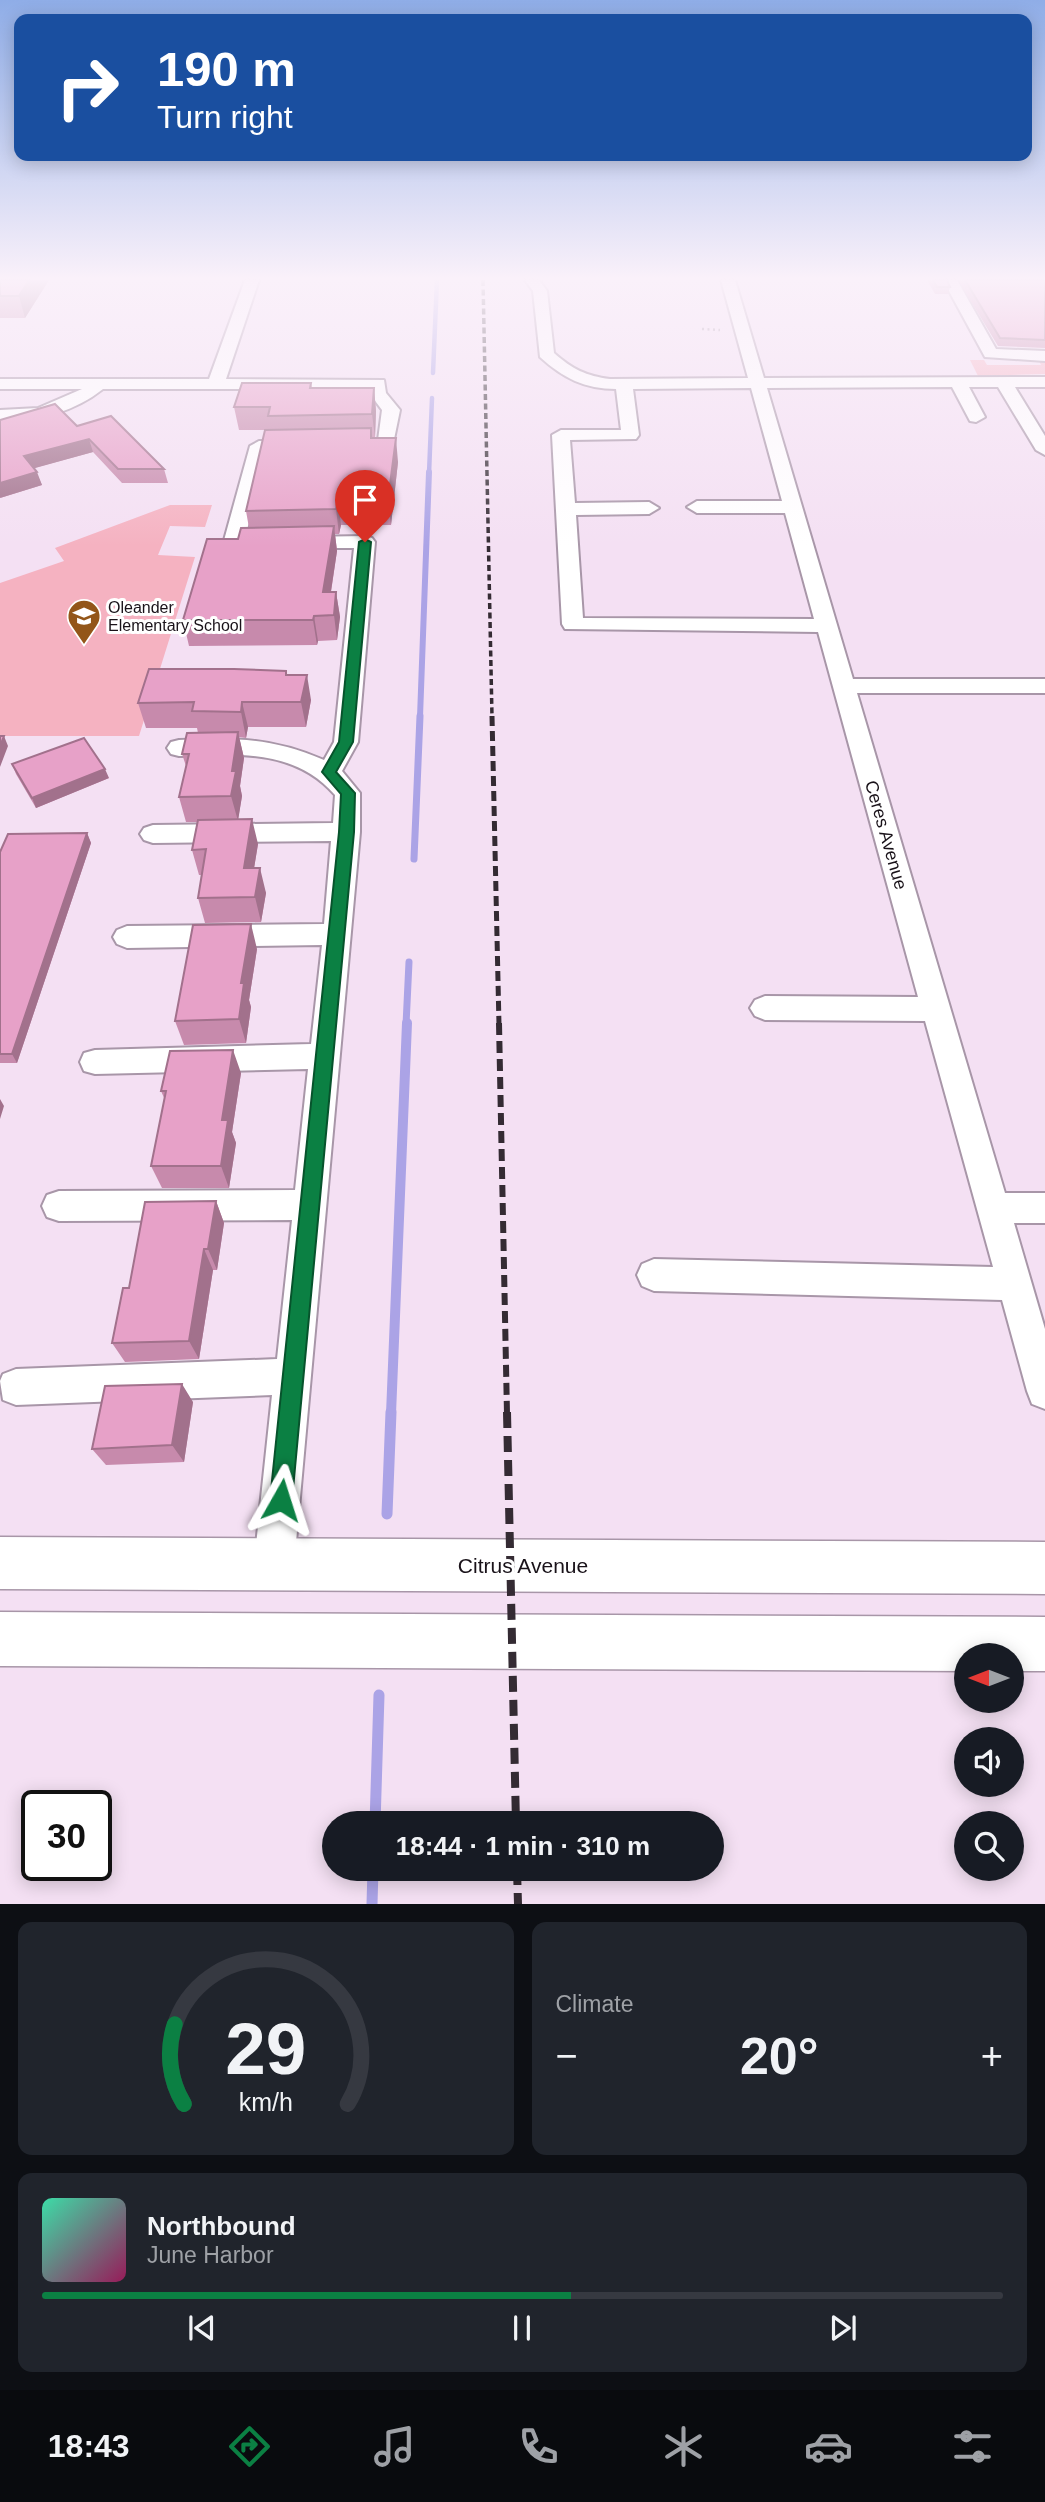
<!DOCTYPE html>
<meta charset="utf-8">
<style>
body{margin:0;font-family:Arial,sans-serif;background:#20242c;color:#f1f3f6;height:100vh;display:flex;flex-direction:column;font-size:26px;white-space:nowrap}
*{box-sizing:border-box;margin:0}
p{font-size:23px;color:#9ea1a6}
.icon{flex:none;width:38px;height:38px;fill:none;stroke:currentColor;stroke-width:2;stroke-linecap:round;stroke-linejoin:round}
.map{position:relative;height:1904px;overflow:hidden}
.panel{display:flex;flex-direction:column;gap:18px;padding:18px;background:#0d0f14;flex:1}
.panel>*{flex:none}
.guide{position:absolute;left:14px;top:14px;width:1018px;height:147px;border-radius:14px;box-shadow:0 4px 18px #0003;background:#1a4fa0;color:#fff;overflow:hidden}
.needle{width:46px;rotate:270deg}
.controls{position:absolute;left:954px;top:1643px;display:grid;gap:14px}
.controls a{display:grid;place-items:center;width:70px;height:70px;border-radius:50%;background:#171b24;box-shadow:0 4px 18px #0003;font-size:35px}
.speed{position:absolute;left:21px;top:1790px;display:flex;gap:14px;font-size:35px;font-weight:700;text-align:center}
.speed>*{display:grid;place-content:center;width:91px;height:91px;border-radius:50%;background:#171b24;box-shadow:0 4px 18px #0003;line-height:1}
.speed .limit{border:4px solid #111;border-radius:10px;background:#fff;color:#111}
.pin{position:absolute;display:grid;place-items:center;width:60px;height:60px;color:#fff;margin:-72px -30px;border-radius:50% 50% 50% 0;rotate:-45deg;box-shadow:0 0 7px #0007}
.pin .icon{rotate:45deg}
.me{position:absolute;width:77px;margin:-38px;rotate:6deg;stroke-linejoin:round;filter:drop-shadow(0 0 5px #0008)}
.turn{display:flex;align-items:center;gap:24px;height:147px;padding:0 28px;font-size:32px}
.turn .icon{width:91px;height:91px;stroke-width:2.5}
.turn b{display:block;font-size:49px;line-height:60px}
.big{font-size:52px;font-weight:600;line-height:1.1}
.panel .widget{flex:1;display:flex;flex-direction:column;justify-content:center;gap:10px;min-width:0;padding:0 24px;border-radius:14px;background:#20242c}
.panel .dial{align-items:center;gap:0}
.dial svg{height:182px;overflow:visible;fill:none;stroke:#363941;stroke-width:7;stroke-linecap:round;text-anchor:middle}
.dial text{fill:#f1f3f6;stroke:none}
.song{display:flex;align-items:center;gap:21px}
.cover{width:84px;height:84px;border-radius:10px;background:linear-gradient(135deg,hsl(160 70% 55%),hsl(330 70% 35%))}
.played{height:7px;border-radius:4px;background:linear-gradient(90deg,#0b8043 55%,#363941 55%)}
.keys{display:flex;justify-content:space-around;direction:ltr}
.heat{display:flex;justify-content:space-between;align-items:center;font-size:38px;direction:ltr}
.panel .tiles{flex:1;display:grid;gap:18px;grid-template-columns:1fr 1fr}
.widget:last-child{grid-column:span 2}
.trip{position:absolute;left:322px;top:1811px;width:402px;height:70px;border-radius:35px;background:#171b24;box-shadow:0 4px 18px #0003;font-weight:600;line-height:70px;text-align:center}
.tab-bar{display:flex;height:112px;justify-content:space-around;align-items:center;background:#090b0e;color:#9ea1a6}
.tab-bar .icon{width:49px;height:49px}
.tab-bar .active{color:#0b8043}
.tab-bar b{font-size:32px;color:#f1f3f6}
.map>svg:first-child{display:block}
</style>
<div class="map">
<svg width="1045" height="1904" viewBox="0 0 1045 1904">
<rect width="100%" height="100%" fill="#f4e0f3"/>
<!-- green -->
<path fill="#f5b2c1" d="M 970,360 L 984,360 L 987,365 L 1041,365 L 1039,361 L 1045,361 L 1045,374 L 978,376 Z
M 170,505 L 212,505 L 205,527 L 170,526 L 158,555 L 195,557 L 139,736 L 0,736 L 0,583 L 64,561 L 55,548 Z"/>
<g fill="none" stroke-linecap="round" stroke-linejoin="round">
<!-- stream-far4 -->
<path stroke="#aba3e6" stroke-width="4.5" d="M 433,373 L 437,280
M 429,474 L 432,398"/>
<!-- stream-far3 -->
<path stroke="#aba3e6" stroke-width="6" d="M 420,717 L 429,472"/>
<!-- stream-far2 -->
<path stroke="#aba3e6" stroke-width="7" d="M 414,859 L 420,716
M 406,1025 L 409,962"/>
<!-- stream-far1 -->
<path stroke="#aba3e6" stroke-width="10" d="M 391,1414 L 407,1023"/>
<!-- stream -->
<path stroke="#aba3e6" stroke-width="11" d="M 387,1514 L 391,1412
M 375,1824 L 379,1695
M 372,1904 L 373,1869"/>
<defs>
<path id="minor" d="M 245,280 L 259,280 L 226,379 L 384,380 L 386,393 L 400,410 L 392,449 L 356,450 L 347,445 L 356,440 L 378,440 L 382,410 L 370,394 L 370,389 L 103,389 C 74,412 37,422 0,420 L 0,410 L 38,408 L 82,389 L 0,389 L 0,379 L 209,379 Z
M 525,280 L 539,280 L 547,291 L 554,353 C 572,369 586,376 610,379 L 748,378 L 721,280 L 735,280 L 764,378 L 1045,377 L 1045,387 L 1015,387 L 1045,436 L 1045,455 L 1036,450 L 998,387 L 969,387 L 985,417 L 976,422 L 970,421 L 952,387 L 767,388 L 853,679 L 1045,679 L 1045,693 L 857,693 L 1005,1193 L 1045,1193 L 1045,1223 L 1014,1223 L 1045,1329 L 1045,1409 L 1032,1404 L 1027,1391 L 1002,1300 L 654,1291 L 642,1286 L 637,1275 L 642,1264 L 654,1259 L 993,1267 L 925,1021 L 765,1020 L 755,1016 L 750,1008 L 755,1000 L 765,996 L 918,997 L 818,632 L 565,629 L 562,624 L 552,435 L 561,430 L 621,430 L 616,389 C 585,389 563,378 540,357 L 533,291 ZM 751,388 L 782,501 L 697,501 L 687,507 L 697,513 L 785,513 L 814,619 L 583,618 L 576,515 L 649,514 L 659,508 L 649,502 L 575,503 L 570,440 L 636,439 L 639,435 L 633,389 Z
M 943,280 L 957,280 L 996,349 L 1045,351 L 1045,361 L 985,357 Z
M 259,441 L 298,441 L 307,446 L 298,451 L 267,451 L 245,538 L 365,536 L 372,538 L 375,542 L 358,742 L 342,771 L 360,793 L 360,832 L 294,1564 L 288,1578 L 274,1584 L 260,1578 L 254,1564 L 272,1395 L 16,1405 L 3,1400 L 0,1381 L 3,1374 L 16,1369 L 277,1359 L 292,1220 L 59,1221 L 47,1217 L 42,1206 L 47,1195 L 59,1191 L 295,1190 L 308,1069 L 95,1074 L 84,1071 L 80,1062 L 84,1053 L 95,1050 L 311,1044 L 322,945 L 127,948 L 117,944 L 113,937 L 117,930 L 127,926 L 324,924 L 331,841 L 153,843 L 144,840 L 140,834 L 144,828 L 153,825 L 333,823 L 335,795 C 294,748 236,754 179,756 L 171,754 L 167,748 L 171,742 L 179,740 C 236,738 270,737 324,760 L 334,742 L 354,548 L 226,548 L 223,544 L 250,446 Z"/>
<path id="major" d="M 0,1537 L 1045,1542 L 1045,1594 L 0,1589 Z
M 0,1612 L 1045,1617 L 1045,1671 L 1012,1671 L 1012,1656 L 966,1656 L 966,1671 L 0,1666 Z"/>
</defs>
<!-- minor casing -->
<use href="#minor" stroke="#a896a8" stroke-width="4"/>
<!-- major casing -->
<use href="#major" stroke="#a896a8" stroke-width="3"/>
<!-- path -->
<path stroke="#a0919f" stroke-width="2.5" stroke-dasharray="2 3.5" stroke-linecap="butt" d="M 702,329 L 720,330"/>
<!-- minor -->
<use href="#minor" fill="#fff" fill-rule="evenodd"/>
<!-- major -->
<use href="#major" fill="#fff" fill-rule="evenodd"/>
<!-- rail-far3 -->
<path stroke="#342b33" stroke-width="3.5" stroke-dasharray="6 3.5" stroke-linecap="butt" d="M 483,280 L 492,717"/>
<!-- rail-far2 -->
<path stroke="#342b33" stroke-width="5" stroke-dasharray="10 5" stroke-linecap="butt" d="M 492,716 L 499,1025"/>
<!-- rail-far1 -->
<path stroke="#342b33" stroke-width="6" stroke-dasharray="12 6" stroke-linecap="butt" d="M 499,1023 L 507,1414"/>
<!-- rail -->
<path stroke="#342b33" stroke-width="8" stroke-dasharray="16 8" stroke-linecap="butt" d="M 507,1412 L 516,1824
M 517,1869 L 518,1904"/>
</g>
<!-- wall -->
<path fill="#c78aac" d="M 0,280 L 49,280 L 25,318 L 0,318 Z
M 927,280 L 947,280 L 950,287 L 948,294 L 935,294 Z
M 958,280 L 1045,280 L 1045,348 L 998,346 Z
M 311,383 L 312,388 L 374,388 L 376,411 L 375,437 L 372,437 L 398,462 L 391,525 L 341,525 L 339,534 L 335,534 L 337,551 L 331,592 L 336,592 L 340,617 L 337,640 L 318,641 L 317,645 L 189,646 L 183,620 L 238,539 L 249,528 L 246,511 L 265,430 L 239,430 L 234,407 Z
M 77,426 L 164,469 L 168,483 L 122,483 L 93,452 L 34,468 L 42,485 L 0,498 Z
M 286,671 L 287,675 L 311,700 L 306,727 L 248,727 L 246,738 L 239,737 L 244,758 L 240,786 L 242,796 L 238,819 L 258,844 L 254,868 L 266,893 L 261,922 L 205,923 L 198,898 L 202,875 L 199,875 L 192,850 L 197,822 L 186,822 L 179,797 L 186,766 L 182,754 L 198,733 L 197,728 L 146,728 L 138,703 Z
M 12,764 L 109,778 L 36,808 L 16,774 Z
M 87,833 L 91,843 L 17,1063 L 0,1063 L 0,852 Z
M 257,949 L 249,1000 L 251,1007 L 246,1043 L 184,1045 L 175,1021 Z
M 241,1073 L 232,1132 L 236,1143 L 229,1188 L 162,1188 L 151,1166 L 165,1100 L 161,1091 Z
M 216,1201 L 224,1223 L 217,1270 L 213,1270 L 199,1359 L 125,1362 L 112,1343 L 129,1288 Z
M 193,1402 L 184,1462 L 106,1465 L 92,1449 Z"/>
<!-- shaded-wall -->
<path fill="#a2718c" d="M 29,280 L 49,280 L 25,318 L 19,296 Z
M 374,388 L 376,411 L 375,437 L 372,414 Z
M 396,438 L 398,462 L 391,525 L 388,500 Z
M 89,439 L 93,452 L 28,470 L 24,456 Z
M 37,472 L 42,485 L 0,498 L 0,483 Z
M 338,500 L 341,525 L 339,534 L 336,509 Z
M 334,526 L 337,551 L 327,617 L 323,592 Z
M 336,592 L 340,617 L 337,640 L 334,615 Z
M 314,616 L 318,641 L 317,645 L 313,620 Z
M 307,675 L 311,700 L 306,727 L 301,702 Z
M 242,702 L 248,727 L 246,738 L 241,712 Z
M 238,732 L 244,758 L 240,786 L 242,796 L 238,821 L 231,796 L 232,771 Z
M 4,736 L 8,746 L 0,767 L 0,746 Z
M 105,769 L 109,778 L 36,808 L 32,798 Z
M 252,819 L 258,844 L 250,893 L 244,868 Z
M 87,833 L 91,843 L 17,1063 L 12,1054 Z
M 260,868 L 266,893 L 261,922 L 255,897 Z
M 251,924 L 257,949 L 249,1000 L 251,1007 L 246,1043 L 239,1019 L 241,983 Z
M 233,1050 L 241,1073 L 232,1132 L 236,1143 L 229,1188 L 221,1166 L 222,1120 Z
M 0,1099 L 4,1106 L 0,1119 Z
M 216,1201 L 224,1223 L 217,1270 L 208,1249 Z
M 204,1249 L 213,1270 L 199,1359 L 189,1341 Z
M 182,1384 L 193,1402 L 184,1462 L 172,1445 Z"/>
<!-- building -->
<path fill="#e7a1c8" stroke="#a2718c" stroke-width="2" d="M 0,280 L 29,280 L 19,296 L 0,296 Z
M 933,280 L 947,280 L 950,287 L 937,287 Z
M 965,280 L 1045,280 L 1045,340 L 1000,338 Z
M 242,383 L 311,383 L 310,388 L 374,388 L 372,414 L 268,416 L 270,407 L 234,407 Z
M 55,404 L 77,426 L 111,416 L 164,469 L 118,469 L 89,439 L 24,456 L 37,472 L 0,483 L 0,420 Z
M 371,428 L 371,438 L 396,438 L 388,500 L 338,500 L 336,509 L 246,511 L 265,430 Z
M 334,526 L 323,592 L 336,592 L 334,615 L 314,616 L 313,620 L 183,620 L 207,539 L 238,539 L 241,528 Z
M 149,669 L 234,669 L 286,671 L 286,675 L 307,675 L 301,702 L 242,702 L 241,712 L 192,711 L 194,702 L 138,703 Z
M 238,732 L 232,771 L 236,771 L 231,796 L 179,797 L 189,754 L 182,754 L 187,733 Z
M 0,736 L 4,736 L 0,746 Z
M 84,738 L 105,769 L 32,798 L 12,764 Z
M 252,819 L 244,868 L 260,868 L 255,897 L 198,898 L 206,849 L 192,850 L 198,820 Z
M 87,833 L 12,1054 L 0,1054 L 0,852 L 8,834 Z
M 251,924 L 241,983 L 244,983 L 239,1019 L 175,1021 L 193,925 Z
M 233,1050 L 222,1120 L 228,1120 L 221,1166 L 151,1166 L 166,1091 L 161,1091 L 170,1051 Z
M 216,1201 L 208,1249 L 204,1249 L 189,1341 L 112,1343 L 123,1288 L 129,1288 L 145,1202 Z
M 182,1384 L 172,1445 L 92,1449 L 105,1386 Z"/>
<!-- sky -->
<linearGradient id="sky" x2="0" y2="1"><stop stop-color="#8fade7"/><stop offset="0.51" stop-color="#faf1fa"/><stop offset="1" stop-color="#faf1fa" stop-opacity="0"/></linearGradient>
<rect width="1045" height="546" fill="url(#sky)"/>
<!-- route -->
<path fill="#0b8043" stroke="#07532c" stroke-width="2" d="M 365,539 L 371,542 L 353,742 L 336,772 L 355,793 L 354,832 L 292,1500 L 289,1508 L 281,1512 L 273,1508 L 270,1500 L 339,832 L 341,794 L 322,772 L 339,742 L 359,542 Z"/>
<!-- icons -->
<defs>
<symbol id="school-pin" viewBox="-11 -11 22 30"><path d="M0 17L-7.5 6A9.5 9.5 0 1 1 7.5 6Z" fill="#935619" stroke="#fff"/><path d="M0-5L7-2L0 1L-7-2ZM-4 1L0 2.5L4 1V4Q0 6-4 4Z" fill="#fff"/></symbol>
</defs>
<g fill-rule="evenodd">
<use href="#school-pin" x="65" y="597" width="38" height="52"/>
</g>
<g text-anchor="middle" dominant-baseline="central" stroke-width="6" stroke-linejoin="round" paint-order="stroke">
<!-- far-poi labels -->
<g font-size="16" fill="#191219" stroke="#fff" text-anchor="start">
<text x="108" y="607">Oleander<tspan x="108" dy="18">Elementary School</tspan></text>
</g>
<!-- street labels -->
<g font-size="18" fill="#191219" stroke="#fff">
<text transform="translate(886 835) rotate(74)">Ceres Avenue</text>
</g>
<!-- near-street labels -->
<g font-size="21" fill="#191219" stroke="#fff">
<text x="523" y="1565">Citrus Avenue</text>
</g>
</g>
</svg>
<div class="controls">
<a><svg class="needle" viewBox="-14 -14 28 28"><path d="M0-13l5 13h-10z" fill="#e53935"/><path d="M0 13l5-13h-10z" fill="#9ea1a6"/></svg></a>
<a><svg class="icon" aria-label="sound" viewBox="0 0 24 24"><path d="M4 9h4l5-4v14l-5-4H4zM17 9q2 3 0 6"/></svg></a>
<a><svg class="icon" aria-label="search" viewBox="0 0 24 24"><circle cx="10" cy="10" r="6"/><path d="M15 15l6 6"/></svg></a>
</div>
<div class="speed"><div class="limit">30</div></div>
<div class="pin" style="left:365px;top:542px;background:#d93025"><svg class="icon" aria-label="arrive" viewBox="0 0 24 24"><path d="M6 21V4h12l-3 4 3 4H6"/></svg></div>
<svg class="me" style="left:281px;top:1500px" viewBox="-20 -20 40 40"><path d="M0-17L14 15 0 8-14 15z" fill="#0b8043" stroke="#fff" stroke-width="4"/></svg>
<div class="trip">18:44 · 1 min · 310 m</div>
<div class="guide">
<div class="turn"><svg class="icon" aria-label="right" viewBox="0 0 24 24"><path d="M7 20v-9h11M14 6l5 5-5 5"/></svg><div><b>190 m</b>Turn right</div></div>
</div>
</div>
<section class="panel">
<div class="tiles">
<div class="widget dial"><svg viewBox="0 0 100 80">
<path d="M14 69A42 42 0 1 1 86 69"/>
<path d="M14 69A42 42 0 0 1 10 34" stroke="#0b8043"/>
<text x="50" y="56" font-size="32" font-weight="700">29</text>
<text x="50" y="72" font-size="11">km/h</text>
</svg></div>
<div class="widget"><p>Climate</p>
<div class="heat"><a>−</a><b class="big">20°</b><a>+</a></div>
</div>
<div class="widget">
<div class="song"><i class="cover"></i><div><b>Northbound</b><p>June Harbor</p></div></div>
<div class="played"></div>
<div class="keys"><svg class="icon" aria-label="previous" viewBox="0 0 24 24"><path d="M18 5L8 12l10 7zM5 5v14"/></svg><svg class="icon" aria-label="pause" viewBox="0 0 24 24"><path d="M8 5v14M16 5v14"/></svg><svg class="icon" aria-label="next" viewBox="0 0 24 24"><path d="M6 5l10 7-10 7zM19 5v14"/></svg></div>
</div>
</div>
</section>
<nav class="tab-bar">
<b>18:43</b>
<svg class="icon active" aria-label="directions" viewBox="0 0 24 24"><path d="M12 3l9 9-9 9-9-9zM9 14v-3h6M13 9l2 2-2 2"/></svg>
<svg class="icon" aria-label="music" viewBox="0 0 24 24"><path d="M9 18V5l10-2v13"/><circle cx="6" cy="18" r="3"/><circle cx="16" cy="16" r="3"/></svg>
<svg class="icon" aria-label="phone" viewBox="0 0 24 24"><path d="M5 4h4l2 5-3 2q2 4 5 5l2-3 5 2v4C11 20 4 13 5 4z"/></svg>
<svg class="icon" aria-label="climate" viewBox="0 0 24 24"><path d="M12 3v18M4 7l16 10M4 17L20 7"/></svg>
<svg class="icon" aria-label="car" viewBox="0 0 24 24"><path d="M5 17H2v-5l4-1 3-4h7l3 4 3 1v5h-3M9 17h6M6 11h13"/><circle cx="7" cy="17" r="2"/><circle cx="17" cy="17" r="2"/></svg>
<svg class="icon" aria-label="filters" viewBox="0 0 24 24"><path d="M4 7h16M4 17h16"/><circle cx="9" cy="7" r="2"/><circle cx="15" cy="17" r="2"/></svg>
</nav>
